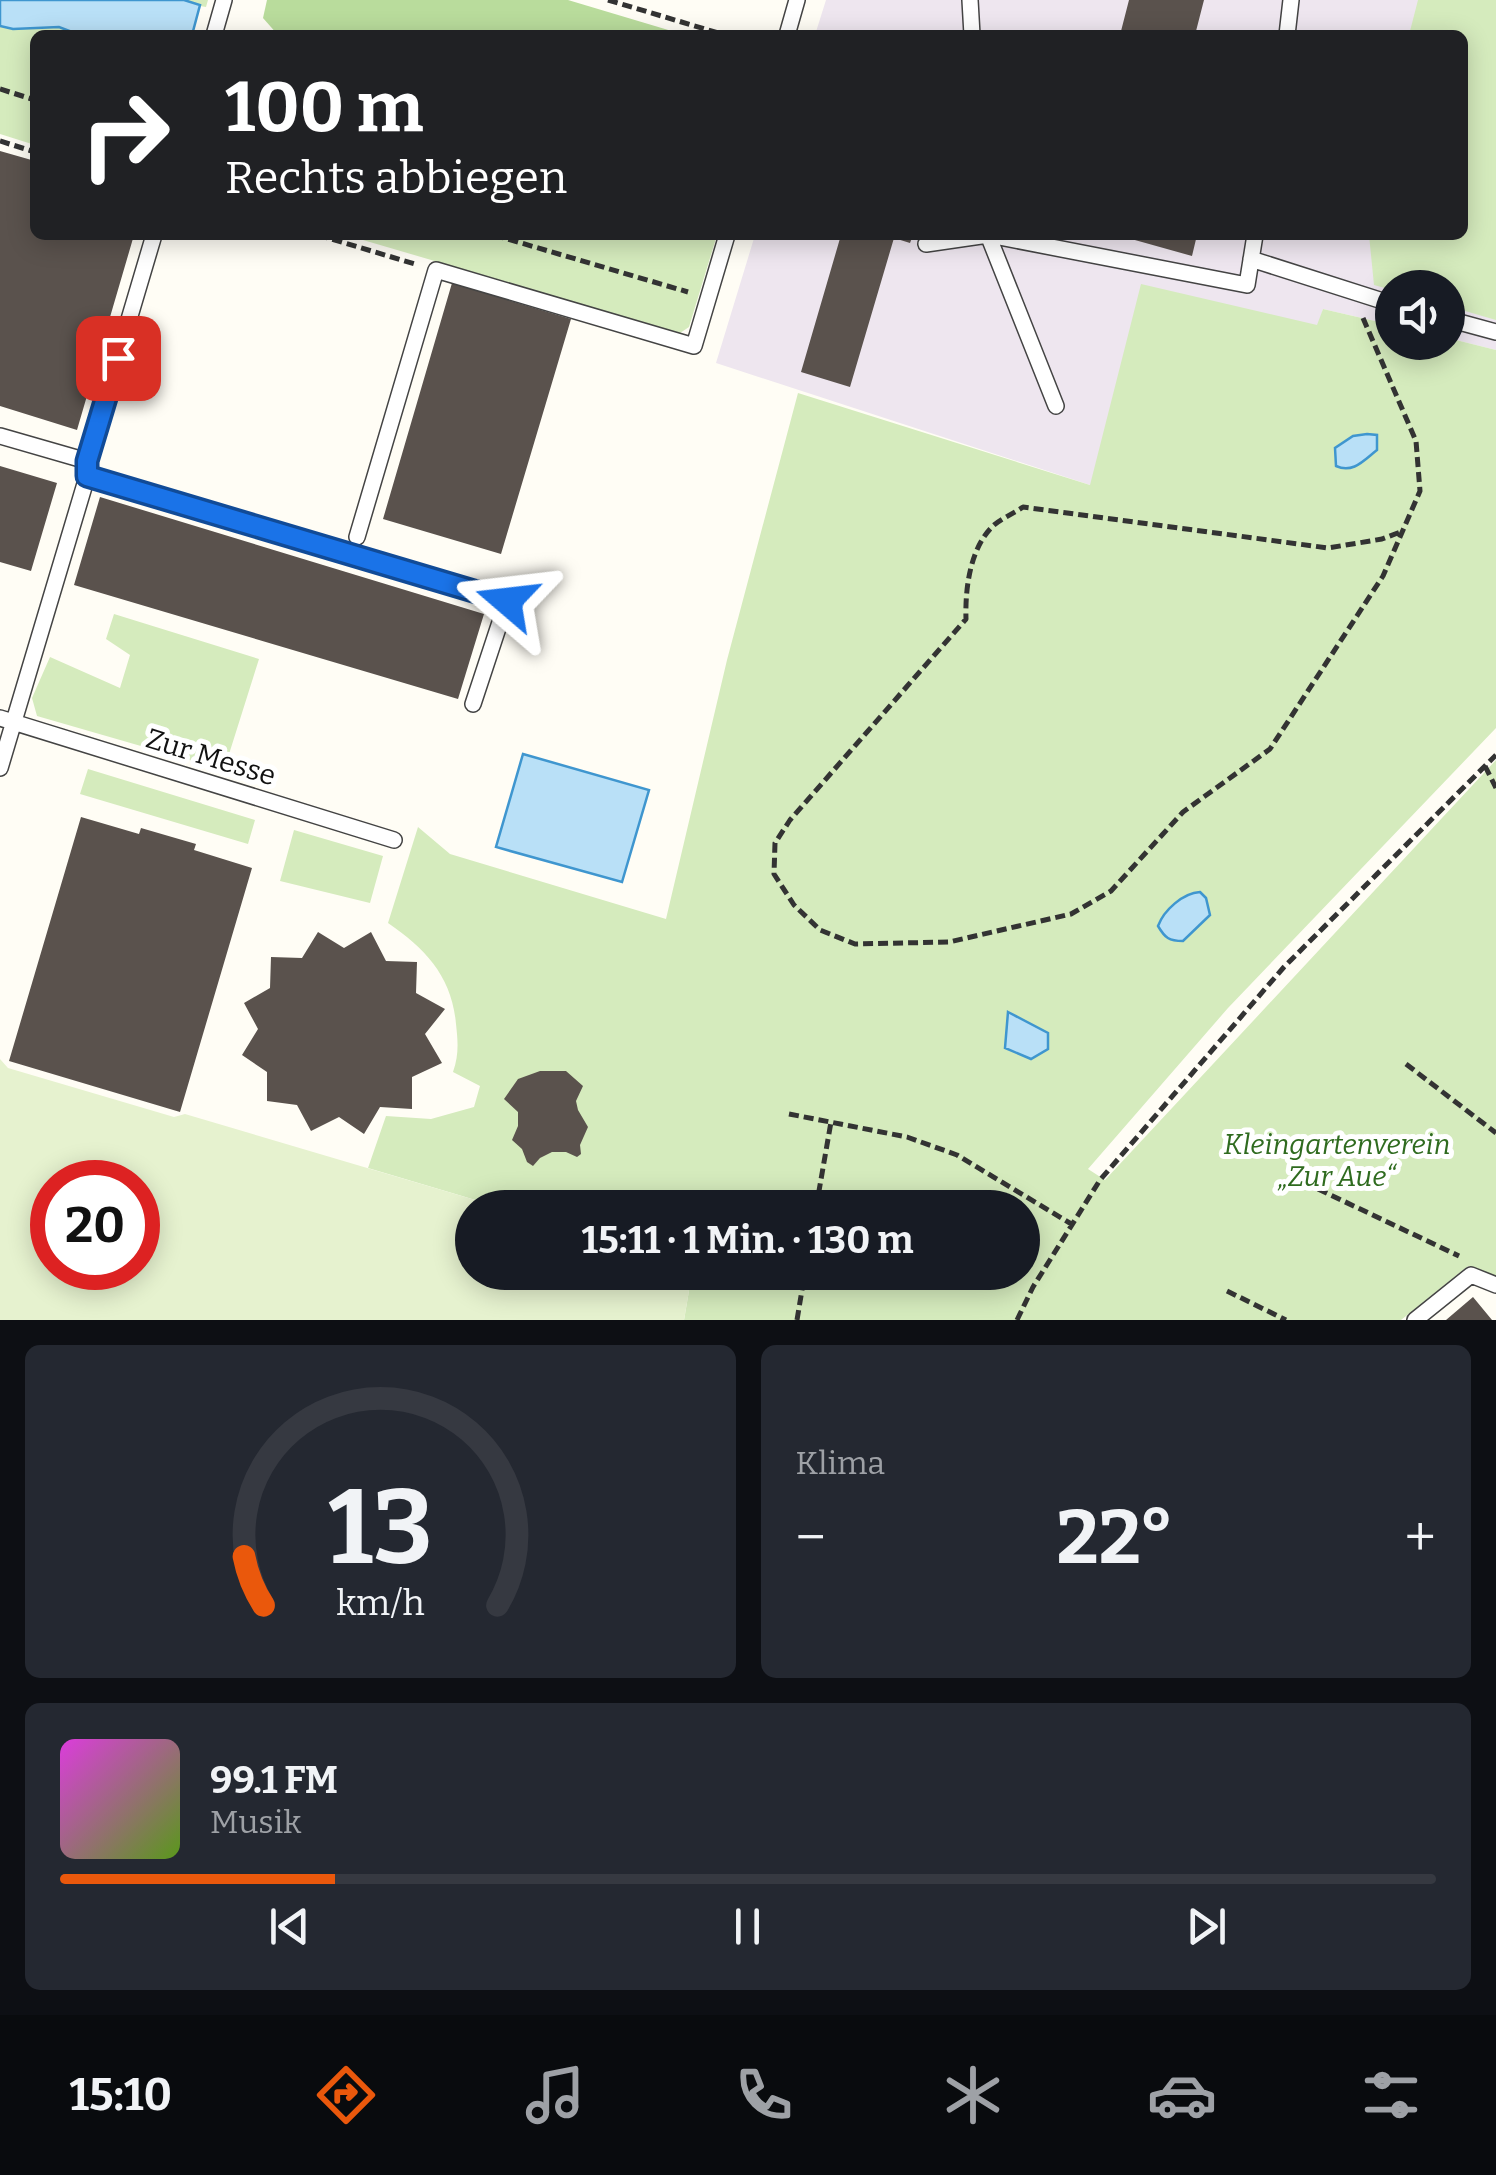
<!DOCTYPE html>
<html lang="de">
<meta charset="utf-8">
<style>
body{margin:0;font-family:Bitter,serif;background:#242831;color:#f1f3f6;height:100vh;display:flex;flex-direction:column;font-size:38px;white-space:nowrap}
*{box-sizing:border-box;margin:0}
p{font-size:32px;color:#9ea1a6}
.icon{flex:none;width:55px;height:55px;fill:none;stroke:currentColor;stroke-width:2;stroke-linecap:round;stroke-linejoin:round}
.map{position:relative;height:1320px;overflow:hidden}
.side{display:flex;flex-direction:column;gap:25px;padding:25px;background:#0d0f14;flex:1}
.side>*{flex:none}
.banner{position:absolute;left:30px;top:30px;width:1438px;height:210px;border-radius:15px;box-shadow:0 5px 25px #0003;background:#202124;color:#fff;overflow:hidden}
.controls{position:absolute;left:1375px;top:270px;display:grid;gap:20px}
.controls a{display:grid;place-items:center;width:90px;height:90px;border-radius:50%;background:#171b24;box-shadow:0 5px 25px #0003;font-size:50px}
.speed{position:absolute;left:30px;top:1160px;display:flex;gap:20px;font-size:50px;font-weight:700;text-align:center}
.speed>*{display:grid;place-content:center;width:130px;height:130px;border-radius:50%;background:#171b24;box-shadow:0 5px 25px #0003;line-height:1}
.speed .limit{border:15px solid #d22;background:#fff;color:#111}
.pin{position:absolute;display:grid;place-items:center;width:85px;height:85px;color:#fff;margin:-42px;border-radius:20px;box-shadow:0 5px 15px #0006}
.me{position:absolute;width:110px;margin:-55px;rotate:287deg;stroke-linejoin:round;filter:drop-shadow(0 0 8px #0008)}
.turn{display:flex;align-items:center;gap:35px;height:210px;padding:0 30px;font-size:45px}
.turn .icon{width:130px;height:130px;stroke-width:2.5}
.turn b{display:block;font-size:70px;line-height:85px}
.big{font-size:75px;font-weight:700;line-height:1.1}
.side .tile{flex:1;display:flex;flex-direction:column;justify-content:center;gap:15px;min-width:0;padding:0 35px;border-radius:15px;background:#242831}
.side .dial{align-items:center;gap:0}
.dial svg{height:260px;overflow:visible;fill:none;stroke:#363941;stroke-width:7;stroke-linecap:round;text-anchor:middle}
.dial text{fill:#f1f3f6;stroke:none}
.song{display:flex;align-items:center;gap:30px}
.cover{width:120px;height:120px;border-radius:15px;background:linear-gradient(135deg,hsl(300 70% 55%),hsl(90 70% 35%))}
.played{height:10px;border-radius:5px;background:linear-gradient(90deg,#ea580c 20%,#363941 20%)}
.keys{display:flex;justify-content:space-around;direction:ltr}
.heat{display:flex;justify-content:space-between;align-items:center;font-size:55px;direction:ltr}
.side .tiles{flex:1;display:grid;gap:25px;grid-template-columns:1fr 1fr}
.tile:last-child{grid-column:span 2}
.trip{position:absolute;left:455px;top:1190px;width:585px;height:100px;border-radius:50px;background:#171b24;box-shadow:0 5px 25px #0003;font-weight:700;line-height:100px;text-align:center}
.tabs{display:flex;height:160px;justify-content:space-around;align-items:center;background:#090b0e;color:#9ea1a6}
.tabs .icon{width:70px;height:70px}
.tabs .active{color:#ea580c}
.tabs b{font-size:45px;color:#f1f3f6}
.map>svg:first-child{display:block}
</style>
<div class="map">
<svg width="1496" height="1320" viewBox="0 0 1496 1320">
<rect width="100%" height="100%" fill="#fffdf5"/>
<!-- industrial -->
<path fill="#eee6ef" d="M 826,0 L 1496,0 L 1496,350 L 1448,338 L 1448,288 L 1392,288 L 1392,325 L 1323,309 L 1295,406 L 1136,500 L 716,363 L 755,235 L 1462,235 L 1462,35 L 815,35 Z"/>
<!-- green -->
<path fill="#d5ebbd" d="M 0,0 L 208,0 L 206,7 L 200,6 L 192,35 L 35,35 L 35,145 L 0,134 Z
M 1418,0 L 1496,0 L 1496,320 L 1448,306 L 1448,288 L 1392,290 L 1374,285 L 1369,235 L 1462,235 L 1462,35 L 1409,35 Z
M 346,235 L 717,235 L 689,327 L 680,333 Z
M 1141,284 L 1317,325 L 1323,309 L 1392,325 L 1392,342 L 1448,342 L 1448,338 L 1496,350 L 1496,728 L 1228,1008 L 1088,1169 L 1105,1180 L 1496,760 L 1496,1277 L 1468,1266 L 1401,1320 L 684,1320 L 692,1273 L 1022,1272 L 1022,1208 L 499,1207 L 368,1168 L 386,1116 L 431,1119 L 474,1107 L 480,1086 L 453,1072 C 459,1055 458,1042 456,1024 C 452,977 426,949 388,923 L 418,827 L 450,854 L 666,919 L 727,660 L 798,393 L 1090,485 Z
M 114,614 L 259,659 L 224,770 L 37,716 L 32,698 L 50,657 L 120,688 L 130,655 L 106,639 Z
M 88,769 L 255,820 L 248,844 L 80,794 Z
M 294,830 L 383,856 L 370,903 L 280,881 Z"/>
<!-- forest -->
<path fill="#b9dc9c" d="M 267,0 L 568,0 L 685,35 L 278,35 L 263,18 Z"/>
<!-- pitch -->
<path fill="#e6f2cf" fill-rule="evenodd" d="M 0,1059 L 8,1068 L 174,1117 L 185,1114 L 499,1207 L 472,1208 L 472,1272 L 692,1273 L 684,1320 L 0,1320 ZM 52,1182 L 138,1182 L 138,1268 L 52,1268 Z"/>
<!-- water -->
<path fill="#b9e0f7" stroke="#3f96cf" stroke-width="2.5" d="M 0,0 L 184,0 L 200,5 L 192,35 L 80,35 L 59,27 L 13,29 L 0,26 Z
M 1367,434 L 1377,435 L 1377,450 C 1364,460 1353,474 1336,466 L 1335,448 L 1353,436 Z
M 523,754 L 649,790 L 622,882 L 496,847 Z
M 1200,892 L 1206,898 L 1210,915 L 1183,941 C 1169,941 1165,938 1158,926 C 1164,910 1183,893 1200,892 Z
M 1008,1012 L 1048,1033 L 1048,1049 L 1031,1059 L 1005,1048 Z"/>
<!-- building -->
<path fill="#5a524d" d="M 1129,0 L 1204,0 L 1195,35 L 1120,35 Z
M 0,151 L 35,161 L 35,235 L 134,235 L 77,430 L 0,406 Z
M 841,235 L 913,235 L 910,243 L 894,238 L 850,387 L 801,372 Z
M 1117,235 L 1197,235 L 1192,256 Z
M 452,283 L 571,319 L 501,554 L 383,519 Z
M 0,466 L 57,483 L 31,571 L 0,562 Z
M 100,497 L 484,614 L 458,699 L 74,585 Z
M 81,817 L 139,834 L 141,828 L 196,844 L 194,850 L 252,868 L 180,1112 L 9,1061 Z
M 318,932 L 344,948 L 371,932 L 386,961 L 417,962 L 416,993 L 445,1009 L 425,1034 L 442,1063 L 412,1077 L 412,1109 L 380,1107 L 364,1134 L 339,1117 L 311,1131 L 297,1105 L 267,1101 L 267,1072 L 242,1055 L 258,1029 L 244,1003 L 270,988 L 271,957 L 302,958 Z
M 540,1071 L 566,1071 L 583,1086 L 576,1101 L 578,1110 L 588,1127 L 580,1145 L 581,1154 L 577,1157 L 566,1152 L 552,1152 L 540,1158 L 533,1166 L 527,1162 L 522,1149 L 512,1140 L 518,1126 L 518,1112 L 504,1099 L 518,1079 Z
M 1473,1297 L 1492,1320 L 1446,1320 Z"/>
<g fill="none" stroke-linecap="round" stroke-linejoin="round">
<defs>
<path id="lane" d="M 970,0 L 972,35
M 214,35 L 224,0
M 787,35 L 797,0
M 1287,35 L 1291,0
M 988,235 L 1056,406
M 989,235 L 1247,285 L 1255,235
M 926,244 L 988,235
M 1251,259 L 1392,304
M 1448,319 L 1496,332
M 0,436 L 87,461
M 87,477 L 87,461 L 154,235
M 357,537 L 436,270 L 694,346 L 727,235
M 0,718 L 394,840
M 0,768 L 87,477 L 507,601 L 473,704
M 1415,1320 L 1471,1275 L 1496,1285"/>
</defs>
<!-- lane casing -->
<use href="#lane" stroke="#444" stroke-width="18"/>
<!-- path -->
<path stroke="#333" stroke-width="5" stroke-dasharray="10 5" stroke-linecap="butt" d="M 608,0 L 725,35
M 0,89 L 35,100
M 0,141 L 35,152
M 318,235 L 415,264
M 494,235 L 688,292
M 1363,318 L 1416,441 L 1420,491 L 1383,576 L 1270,749 L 1183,812 L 1111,891 L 1071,914 L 949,942 L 855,944 L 820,930 L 794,905 L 774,874 L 775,843 L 790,820 L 966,619 C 965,589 970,547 994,525 C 1003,518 1014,513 1023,507 L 1328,548 L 1382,539 L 1403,531
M 1485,766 L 1496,788
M 1406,1064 L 1496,1133
M 789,1114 L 907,1137 L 957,1155 L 1073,1225
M 1318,1189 L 1459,1256
M 816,1208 L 831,1122
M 1227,1291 L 1286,1320
M 797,1320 L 805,1272
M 1017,1320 L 1033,1287 L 1100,1180 L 1284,967 L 1496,755"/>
<!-- lane -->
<use href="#lane" stroke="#fff" stroke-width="15"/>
</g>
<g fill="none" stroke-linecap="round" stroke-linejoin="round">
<defs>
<path id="route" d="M 118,358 L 87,461 L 87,476 L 507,601"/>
</defs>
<!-- route casing -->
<use href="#route" stroke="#114b97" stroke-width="25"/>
<!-- route -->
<use href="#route" stroke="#1a73e8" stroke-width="18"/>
</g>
<g text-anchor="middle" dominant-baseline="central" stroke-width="10" stroke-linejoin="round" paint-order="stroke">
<!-- street labels -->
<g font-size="28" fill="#111" stroke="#fff">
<text transform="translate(211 757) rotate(17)">Zur Messe</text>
</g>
<!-- park labels -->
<g font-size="28" font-style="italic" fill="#2f6b1f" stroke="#fff">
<text x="1337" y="1144">Kleingartenverein<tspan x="1337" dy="32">„Zur Aue“</tspan></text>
</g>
</g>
</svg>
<div class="controls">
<a><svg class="icon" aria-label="sound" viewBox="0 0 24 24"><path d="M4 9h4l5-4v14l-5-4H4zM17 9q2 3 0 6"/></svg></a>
</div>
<div class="speed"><div class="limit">20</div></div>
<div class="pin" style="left:118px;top:358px;background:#d93025"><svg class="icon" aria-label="arrive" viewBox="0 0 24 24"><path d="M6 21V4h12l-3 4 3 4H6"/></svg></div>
<svg class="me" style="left:507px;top:601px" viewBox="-20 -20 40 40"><path d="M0-17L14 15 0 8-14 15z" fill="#1a73e8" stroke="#fff" stroke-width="4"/></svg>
<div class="trip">15:11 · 1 Min. · 130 m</div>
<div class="banner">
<div class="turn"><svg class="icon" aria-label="right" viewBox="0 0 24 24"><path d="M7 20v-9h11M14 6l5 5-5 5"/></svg><div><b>100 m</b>Rechts abbiegen</div></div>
</div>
</div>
<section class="side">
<div class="tiles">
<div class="tile dial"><svg viewBox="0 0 100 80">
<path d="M14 69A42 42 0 1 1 86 69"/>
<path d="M14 69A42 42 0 0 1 8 54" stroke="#ea580c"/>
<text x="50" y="56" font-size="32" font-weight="700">13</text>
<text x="50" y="72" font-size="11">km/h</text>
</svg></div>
<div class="tile"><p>Klima</p>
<div class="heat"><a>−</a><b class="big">22°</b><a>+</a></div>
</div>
<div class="tile">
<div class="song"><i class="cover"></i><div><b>99.1 FM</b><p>Musik</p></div></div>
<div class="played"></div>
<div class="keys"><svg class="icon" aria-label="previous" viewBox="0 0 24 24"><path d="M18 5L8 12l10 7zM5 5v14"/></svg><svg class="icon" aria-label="pause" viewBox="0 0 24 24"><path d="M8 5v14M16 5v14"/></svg><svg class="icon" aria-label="next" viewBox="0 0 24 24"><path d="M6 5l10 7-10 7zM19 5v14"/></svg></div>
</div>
</div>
</section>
<nav class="tabs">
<b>15:10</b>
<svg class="icon active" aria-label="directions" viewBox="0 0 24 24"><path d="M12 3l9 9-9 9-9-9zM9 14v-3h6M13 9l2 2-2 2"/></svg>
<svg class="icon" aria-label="music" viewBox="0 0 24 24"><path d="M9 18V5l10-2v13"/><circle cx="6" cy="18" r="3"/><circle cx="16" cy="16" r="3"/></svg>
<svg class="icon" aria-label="phone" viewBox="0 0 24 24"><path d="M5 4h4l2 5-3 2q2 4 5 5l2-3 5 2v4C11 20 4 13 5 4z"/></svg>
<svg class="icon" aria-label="climate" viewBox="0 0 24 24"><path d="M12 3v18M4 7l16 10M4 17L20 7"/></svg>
<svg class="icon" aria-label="car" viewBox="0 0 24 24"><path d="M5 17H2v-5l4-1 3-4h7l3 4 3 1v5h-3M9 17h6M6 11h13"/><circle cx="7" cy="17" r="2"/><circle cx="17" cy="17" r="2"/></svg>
<svg class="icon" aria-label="filters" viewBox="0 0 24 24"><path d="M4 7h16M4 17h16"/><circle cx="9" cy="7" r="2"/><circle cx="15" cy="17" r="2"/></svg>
</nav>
